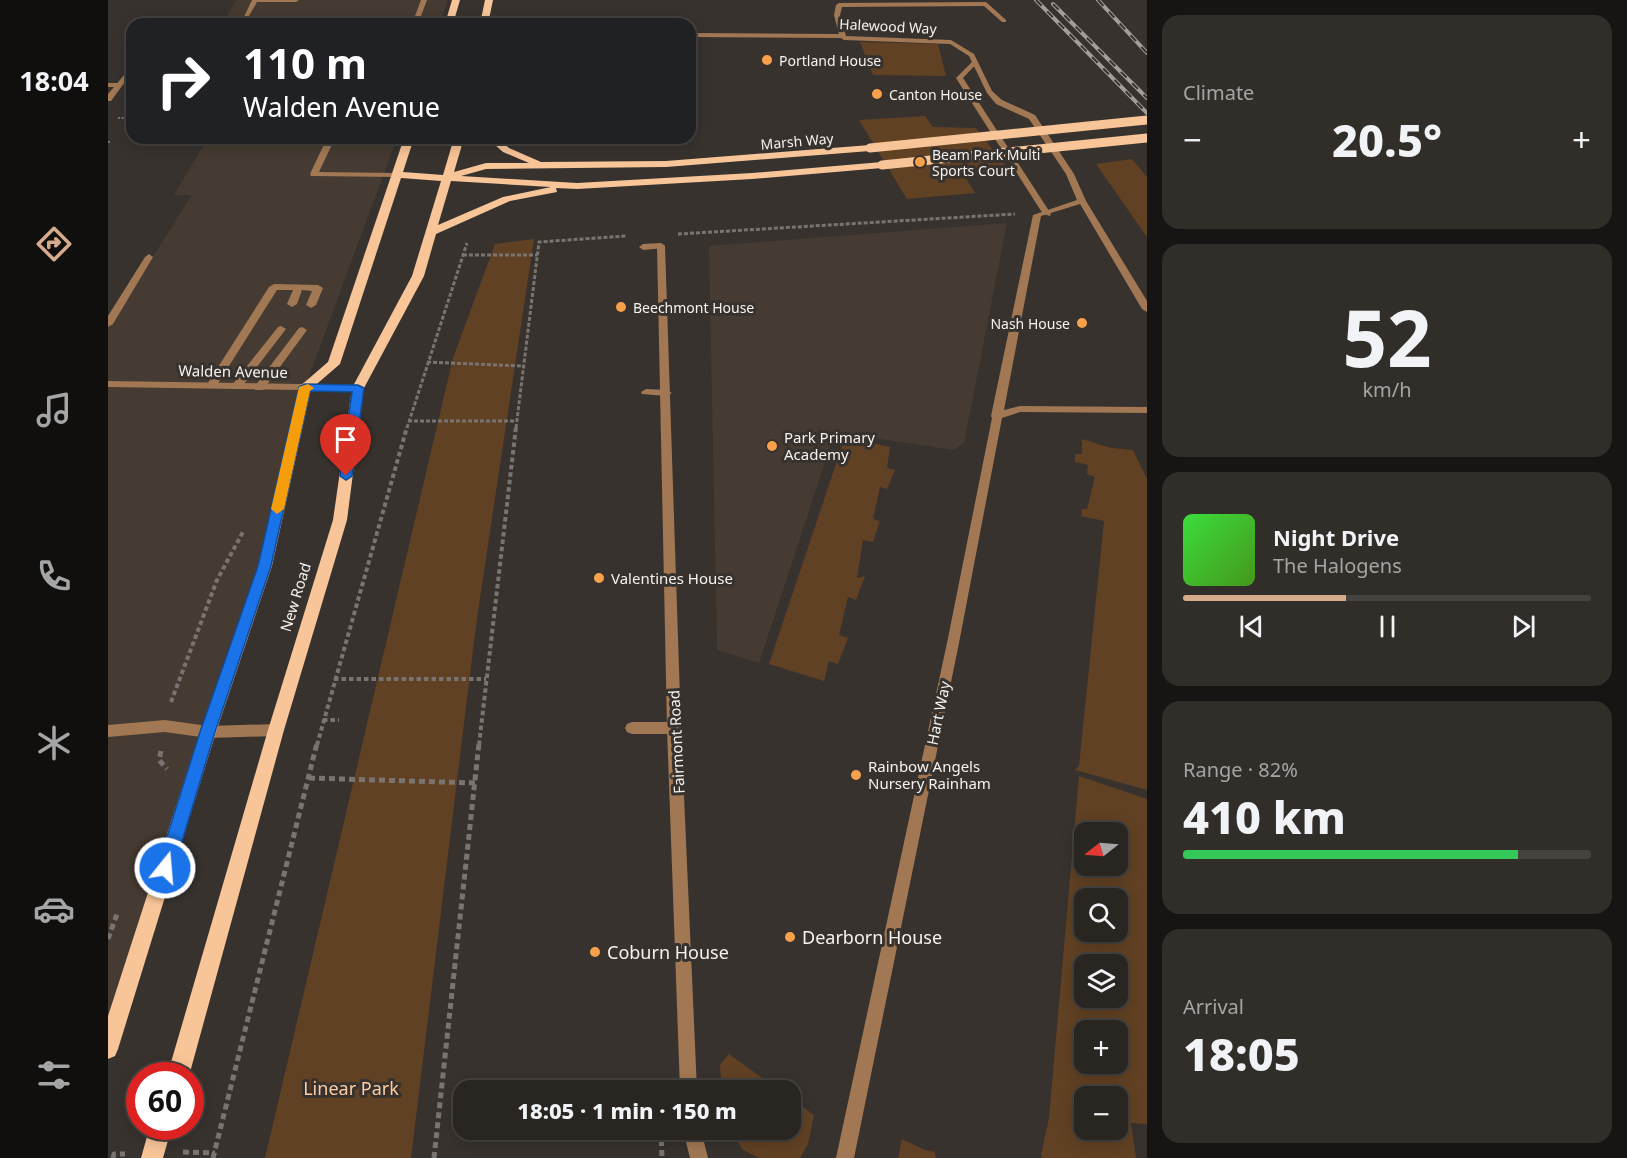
<!DOCTYPE html>
<meta charset="utf-8">
<style>
body{margin:0;font-family:"Noto Sans",sans-serif;background:#312e2a;color:#f1f3f6;height:100vh;display:flex;flex-direction:column;font-size:22px;white-space:nowrap}
*{box-sizing:border-box;margin:0}
p{font-size:20px;color:#a5a5a5}
.icon{flex:none;width:33px;height:33px;fill:none;stroke:currentColor;stroke-width:2;stroke-linecap:round;stroke-linejoin:round}
.map{position:relative;flex:1;overflow:hidden}
.drawer{display:flex;flex-direction:column;gap:15px;padding:15px;background:#171513;width:480px}
.drawer>*{flex:none}
.guide{position:absolute;left:18px;top:18px;width:570px;height:126px;border-radius:18px;box-shadow:0 3px 15px #0003,0 0 0 2px #454340;background:#202124;color:#fff;overflow:hidden}
.needle{width:39px;rotate:253deg}
.buttons{position:absolute;left:966px;top:822px;display:grid;gap:12px}
.buttons a{display:grid;place-items:center;width:54px;height:54px;border-radius:12px;background:#292622;box-shadow:0 3px 15px #0003,0 0 0 2px #454340;font-size:30px}
.speed{position:absolute;left:18px;top:1062px;display:flex;gap:12px;font-size:30px;font-weight:700;text-align:center}
.speed>*{display:grid;place-content:center;width:78px;height:78px;border-radius:50%;background:#292622;box-shadow:0 3px 15px #0003,0 0 0 2px #454340;line-height:1}
.speed .limit{border:9px solid #d22;background:#fff;color:#111}
.pin{position:absolute;display:grid;place-items:center;width:51px;height:51px;color:#fff;margin:-62px -26px;border-radius:50% 50% 50% 0;rotate:-45deg;box-shadow:0 0 6px #0007}
.pin .icon{rotate:45deg}
.me{position:absolute;width:66px;margin:-33px;rotate:17deg;stroke-linejoin:round;filter:drop-shadow(0 0 4px #0008)}
.turn{display:flex;align-items:center;gap:21px;height:126px;padding:0 18px;font-size:27px}
.turn .icon{width:78px;height:78px;stroke-width:2.5}
.turn b{display:block;font-size:42px;line-height:51px}
.big{font-size:45px;font-weight:800;line-height:1.1}
.drawer .tile{flex:1;display:flex;flex-direction:column;justify-content:center;gap:9px;min-width:0;padding:0 21px;border-radius:18px;background:#312e2a}
.drawer .dial{align-items:center;gap:0}
.dial b{font-size:78px;line-height:1}
.song{display:flex;align-items:center;gap:18px}
.cover{width:72px;height:72px;border-radius:9px;background:linear-gradient(135deg,hsl(120 70% 55%),hsl(100 70% 35%))}
.played{height:6px;border-radius:3px;background:linear-gradient(90deg,#d6ab8b 40%,#454340 40%)}
.keys{display:flex;justify-content:space-around;direction:ltr}
.heat{display:flex;justify-content:space-between;align-items:center;font-size:33px;direction:ltr}
.charge{height:9px;border-radius:4px;background:linear-gradient(90deg,#34c759 82%,#454340 0)}
.trip{position:absolute;left:345px;top:1080px;width:348px;height:60px;border-radius:18px;background:#292622;box-shadow:0 3px 15px #0003,0 0 0 2px #454340;font-weight:800;line-height:60px;text-align:center}
main{display:flex;flex:1;min-height:0}
.tab-bar{display:flex;flex-direction:column;width:108px;justify-content:space-around;align-items:center;background:#100f0e;color:#a5a5a5}
.tab-bar .icon{width:42px;height:42px}
.tab-bar .selected{color:#d6ab8b}
.tab-bar b{font-size:27px;color:#f1f3f6}
.map>svg:first-child{display:block}
</style>
<main>
<nav class="tab-bar">
<b>18:04</b>
<svg class="icon selected" aria-label="directions" viewBox="0 0 24 24"><path d="M12 3l9 9-9 9-9-9zM9 14v-3h6M13 9l2 2-2 2"/></svg>
<svg class="icon" aria-label="music" viewBox="0 0 24 24"><path d="M9 18V5l10-2v13"/><circle cx="6" cy="18" r="3"/><circle cx="16" cy="16" r="3"/></svg>
<svg class="icon" aria-label="phone" viewBox="0 0 24 24"><path d="M5 4h4l2 5-3 2q2 4 5 5l2-3 5 2v4C11 20 4 13 5 4z"/></svg>
<svg class="icon" aria-label="climate" viewBox="0 0 24 24"><path d="M12 3v18M4 7l16 10M4 17L20 7"/></svg>
<svg class="icon" aria-label="car" viewBox="0 0 24 24"><path d="M5 17H2v-5l4-1 3-4h7l3 4 3 1v5h-3M9 17h6M6 11h13"/><circle cx="7" cy="17" r="2"/><circle cx="17" cy="17" r="2"/></svg>
<svg class="icon" aria-label="filters" viewBox="0 0 24 24"><path d="M4 7h16M4 17h16"/><circle cx="9" cy="7" r="2"/><circle cx="15" cy="17" r="2"/></svg>
</nav>
<div class="map">
<svg width="1039" height="1158" viewBox="0 0 1039 1158">
<rect width="100%" height="100%" fill="#37322e"/>
<!-- built -->
<path fill="#453b32" d="M 128,0 L 340,0 L 331,24 L 115,24 Z
M 100,138 L 289,138 L 197,387 L 157,566 L 0,1048 L 0,327 L 84,195 L 66,195 Z
M 899,223 L 856,443 L 846,450 L 727,432 L 651,663 L 609,650 L 601,246 Z"/>
<!-- green -->
<path fill="#614123" fill-rule="evenodd" d="M 752,42 L 830,44 L 838,76 L 765,75 Z
M 817,116 L 825,127 L 868,128 L 903,173 L 856,175 L 867,193 L 799,199 L 751,120 Z
M 1024,159 L 1039,177 L 1039,237 L 988,164 Z
M 426,239 L 368,625 L 303,1158 L 157,1158 L 345,358 L 387,244 Z
M 737,437 L 782,447 L 779,468 L 787,470 L 779,489 L 772,487 L 765,519 L 772,521 L 765,542 L 755,540 L 749,578 L 757,576 L 748,600 L 740,597 L 731,635 L 740,638 L 730,664 L 721,661 L 716,681 L 661,664 Z
M 974,439 L 1003,448 L 1025,450 L 1039,479 L 1039,790 L 967,770 L 971,766 L 996,521 L 973,516 L 974,509 L 979,509 L 987,477 L 979,474 L 980,465 L 967,462 L 967,454 L 974,454 Z
M 971,776 L 1039,799 L 1039,1124 L 1023,1123 L 1028,1158 L 934,1158 L 933,1155 L 941,1118 ZM 976,832 L 1010,832 L 1010,866 L 976,866 ZM 976,898 L 1010,898 L 1010,932 L 976,932 ZM 976,964 L 1010,964 L 1010,998 L 976,998 ZM 976,1030 L 1010,1030 L 1010,1064 L 976,1064 ZM 1010,1096 L 1010,1130 L 976,1130 L 976,1096 Z
M 621,1054 L 671,1090 L 614,1090 L 612,1065 Z
M 683,1098 L 706,1115 L 700,1144 L 692,1158 L 651,1158 L 635,1150 L 622,1130 L 682,1130 Z
M 794,1139 L 817,1150 L 827,1152 L 828,1158 L 790,1158 Z"/>
<g fill="none" stroke-linecap="round" stroke-linejoin="round">
<!-- path-far3 -->
<path stroke="#797471" stroke-width="2" stroke-dasharray="2 1.5" stroke-linecap="butt" d="M 10,118 L 22,118
M 0,142 L 3,142"/>
<!-- path-far2 -->
<path stroke="#797471" stroke-width="3" stroke-dasharray="4 2" stroke-linecap="butt" d="M 570,234 L 907,214
M 355,255 L 429,255
M 319,362 L 415,366
M 300,421 L 408,421
M 299,428 L 359,243
M 408,428 L 431,242 L 518,236"/>
<!-- path-far1 -->
<path stroke="#797471" stroke-width="4" stroke-dasharray="4.5 3" stroke-linecap="butt" d="M 226,679 L 378,679
M 63,702 L 109,580 L 136,530
M 215,720 L 231,720
M 209,745 L 299,427
M 371,745 L 408,427"/>
<!-- path -->
<path stroke="#797471" stroke-width="5" stroke-dasharray="6 4" stroke-linecap="butt" d="M 53,751 L 51,760 L 59,769
M 201,778 L 368,783
M 0,939 L 9,914
M 553,1130 L 554,1158
M 75,1152 L 107,1153
M 5,1158 L 6,1154 L 17,1154
M 105,1158 L 209,743
M 326,1158 L 371,743"/>
<!-- service -->
<path fill="#a17853" fill-rule="evenodd" d="M 144,0 L 191,0 L 188,2 L 149,2 L 138,21 L 134,21 Z
M 313,0 L 319,0 L 310,24 L 304,24 Z
M 0,83 L 11,83 L 14,85 L 11,87 L 0,87 Z
M 553,243 L 557,246 L 556,248 L 535,250 L 531,247 L 535,244 Z
M 41,254 L 45,257 L 5,324 L 0,327 L 0,316 L 37,257 Z
M 166,284 L 210,285 L 215,288 L 208,305 L 203,308 L 198,305 L 204,291 L 194,290 L 189,304 L 184,307 L 179,304 L 185,290 L 169,290 L 107,388 L 99,388 L 98,386 L 161,287 Z
M 173,326 L 178,329 L 132,389 L 124,389 L 124,385 L 170,327 Z
M 194,327 L 199,330 L 155,390 L 147,390 L 147,386 L 191,328 Z
M 538,389 L 559,390 L 564,393 L 559,396 L 534,394 L 533,392 Z
M 524,722 L 566,722 L 571,724 L 573,728 L 571,732 L 566,734 L 524,734 L 519,732 L 517,728 L 519,724 Z"/>
<!-- pedestrian -->
<path fill="#a17853" fill-rule="evenodd" d="M 864,62 L 869,63 L 855,78 L 943,214 L 942,216 L 935,214 L 848,78 Z"/>
<!-- minor -->
<path fill="#a17853" fill-rule="evenodd" d="M 731,3 L 878,2 L 898,20 L 898,22 L 894,22 L 876,6 L 734,7 L 732,15 L 738,36 L 843,40 L 866,54 L 884,91 L 894,100 L 927,115 L 966,174 L 978,201 L 1039,301 L 1039,312 L 1034,309 L 972,204 L 933,216 L 896,410 L 912,406 L 1039,407 L 1039,413 L 912,412 L 894,418 L 851,643 L 746,1158 L 728,1158 L 839,643 L 884,418 L 883,416 L 925,215 L 969,200 L 958,174 L 921,119 L 888,104 L 879,93 L 861,56 L 842,44 L 736,40 L 733,38 L 582,37 L 582,33 L 731,34 L 726,15 L 728,5 Z
M 17,74 L 22,75 L 3,101 L 0,101 L 0,94 Z
M 219,138 L 227,138 L 211,172 L 289,173 L 293,175 L 289,177 L 203,176 L 202,174 Z
M 553,243 L 557,246 L 573,728 L 589,1090 L 572,1090 L 559,728 L 549,246 Z
M 0,381 L 250,385 L 255,388 L 250,391 L 0,387 Z
M 57,720 L 100,726 L 168,724 L 173,726 L 175,730 L 173,734 L 168,736 L 100,738 L 57,732 L 0,737 L 0,725 Z
M 575,1130 L 593,1130 L 600,1158 L 582,1158 Z"/>
<!-- primary -->
<path fill="#f8c598" fill-rule="evenodd" d="M 344,0 L 352,0 L 345,24 L 337,24 Z
M 377,0 L 385,0 L 380,24 L 372,24 Z
M 296,138 L 306,138 L 295,172 L 335,175 L 346,138 L 356,138 L 346,172 L 378,163 L 421,163 L 395,152 L 379,138 L 390,138 L 401,148 L 433,162 L 558,161 L 762,145 L 767,148 L 762,151 L 558,167 L 378,169 L 353,176 L 469,183 L 644,173 L 774,162 L 779,165 L 774,168 L 644,179 L 469,189 L 448,188 L 449,192 L 402,201 L 328,234 L 316,276 L 256,388 L 239,520 L 176,730 L 81,1076 L 59,1076 L 160,730 L 225,520 L 244,388 L 304,276 L 333,181 L 293,178 L 232,364 L 203,389 L 164,566 L 108,732 L 10,1049 L 7,1056 L 0,1059 L 0,1016 L 92,732 L 150,566 L 191,387 L 220,362 ZM 343,181 L 443,187 L 395,197 L 330,225 Z
M 42,1126 L 64,1126 L 55,1158 L 33,1158 Z"/>
<defs>
<path id="rail" d="M 928,0 L 1039,113
M 990,0 L 1039,53
M 945,4 L 1039,98"/>
</defs>
<!-- rail casing -->
<use href="#rail" stroke="#a29e9a" stroke-width="4"/>
<!-- rail -->
<use href="#rail" stroke="#37322e" stroke-width="2" stroke-dasharray="8" stroke-linecap="butt"/>
<!-- primary-bridge -->
<path stroke="#f8c598" stroke-width="9" d="M 762,148 L 1039,120
M 774,165 L 1039,138"/>
</g>
<!-- route -->
<path fill="#1a73e8" stroke="#114b97" stroke-width="1.5" d="M 197,384 L 250,385 L 256,388 L 244,476 L 238,480 L 232,476 L 244,392 L 202,391 L 163,566 L 107,732 L 66,868 L 63,873 L 57,876 L 51,873 L 49,868 L 92,732 L 150,566 L 191,387 Z"/>
<!-- slow -->
<path fill="#f59e0b" d="M 200,384 L 206,388 L 202,391 L 176,509 L 169,514 L 163,509 L 191,387 Z"/>
<!-- markers -->
<g fill="#f8a14a" stroke="#37322e" stroke-width="2">
<circle cx="659" cy="60" r="6"/>
<circle cx="769" cy="94" r="6"/>
<circle cx="812" cy="162" r="6"/>
<circle cx="513" cy="307" r="6"/>
<circle cx="974" cy="323" r="6"/>
<circle cx="664" cy="446" r="6"/>
<circle cx="491" cy="578" r="6"/>
<circle cx="748" cy="775" r="6"/>
<circle cx="682" cy="937" r="6"/>
<circle cx="487" cy="952" r="6"/>
</g>
<g text-anchor="middle" dominant-baseline="central" stroke-width="6" stroke-linejoin="round" paint-order="stroke">
<!-- far-street labels -->
<g font-size="14" fill="#f5f2ef" stroke="#37322e">
<text transform="translate(780 26) rotate(3)">Halewood Way</text>
<text transform="translate(689 141) rotate(-5)">Marsh Way</text>
</g>
<!-- far-poi labels -->
<g font-size="14" fill="#f5f2ef" stroke="#37322e" text-anchor="start">
<text x="671" y="60">Portland House</text>
<text x="781" y="94">Canton House</text>
<text x="824" y="154">Beam Park Multi<tspan x="824" dy="16">Sports Court</tspan></text>
<text x="525" y="307">Beechmont House</text>
<text x="962" y="323" text-anchor="end">Nash House</text>
</g>
<!-- street labels -->
<g font-size="15" fill="#f5f2ef" stroke="#37322e">
<text transform="translate(125 371) rotate(1)">Walden Avenue</text>
<text transform="translate(187 597) rotate(-73)">New Road</text>
<text transform="translate(830 713) rotate(-78)">Hart Way</text>
<text transform="translate(568 742) rotate(-93)">Fairmont Road</text>
</g>
<!-- poi labels -->
<g font-size="15" fill="#f5f2ef" stroke="#37322e" text-anchor="start">
<text x="676" y="437">Park Primary<tspan x="676" dy="17">Academy</tspan></text>
<text x="503" y="578">Valentines House</text>
<text x="760" y="766">Rainbow Angels<tspan x="760" dy="17">Nursery Rainham</tspan></text>
</g>
<!-- near-poi labels -->
<g font-size="18" fill="#f5f2ef" stroke="#37322e" text-anchor="start">
<text x="694" y="937">Dearborn House</text>
<text x="499" y="952">Coburn House</text>
</g>
<!-- near-park labels -->
<g font-size="18" fill="#fecca1" stroke="#37322e">
<text x="243" y="1088">Linear Park</text>
</g>
</g>
</svg>
<div class="buttons">
<a><svg class="needle" viewBox="-14 -14 28 28"><path d="M0-13l5 13h-10z" fill="#e53935"/><path d="M0 13l5-13h-10z" fill="#a5a5a5"/></svg></a>
<a><svg class="icon" aria-label="search" viewBox="0 0 24 24"><circle cx="10" cy="10" r="6"/><path d="M15 15l6 6"/></svg></a>
<a><svg class="icon" aria-label="layers" viewBox="0 0 24 24"><path d="M12 4l9 5-9 5-9-5zM3 14l9 5 9-5"/></svg></a>
<a>+</a>
<a>−</a>
</div>
<div class="speed"><div class="limit">60</div></div>
<div class="pin" style="left:238px;top:476px;background:#d93025"><svg class="icon" aria-label="arrive" viewBox="0 0 24 24"><path d="M6 21V4h12l-3 4 3 4H6"/></svg></div>
<svg class="me" style="left:57px;top:868px" viewBox="-20 -20 40 40"><circle r="17" fill="#1a73e8" stroke="#fff" stroke-width="3"/><path d="M0-11L8 9 0 5-8 9z" fill="#fff"/></svg>
<div class="trip">18:05 · 1 min · 150 m</div>
<div class="guide">
<div class="turn"><svg class="icon" aria-label="right" viewBox="0 0 24 24"><path d="M7 20v-9h11M14 6l5 5-5 5"/></svg><div><b>110 m</b>Walden Avenue</div></div>
</div>
</div>
<section class="drawer">
<div class="tile"><p>Climate</p>
<div class="heat"><a>−</a><b class="big">20.5°</b><a>+</a></div>
</div>
<div class="tile dial"><b>52</b><p>km/h</p></div>
<div class="tile">
<div class="song"><i class="cover"></i><div><b>Night Drive</b><p>The Halogens</p></div></div>
<div class="played"></div>
<div class="keys"><svg class="icon" aria-label="previous" viewBox="0 0 24 24"><path d="M18 5L8 12l10 7zM5 5v14"/></svg><svg class="icon" aria-label="pause" viewBox="0 0 24 24"><path d="M8 5v14M16 5v14"/></svg><svg class="icon" aria-label="next" viewBox="0 0 24 24"><path d="M6 5l10 7-10 7zM19 5v14"/></svg></div>
</div>
<div class="tile"><p>Range · 82%</p><b class="big">410 km</b><div class="charge"></div></div>
<div class="tile"><p>Arrival</p><b class="big">18:05</b></div>
</section>
</main>
